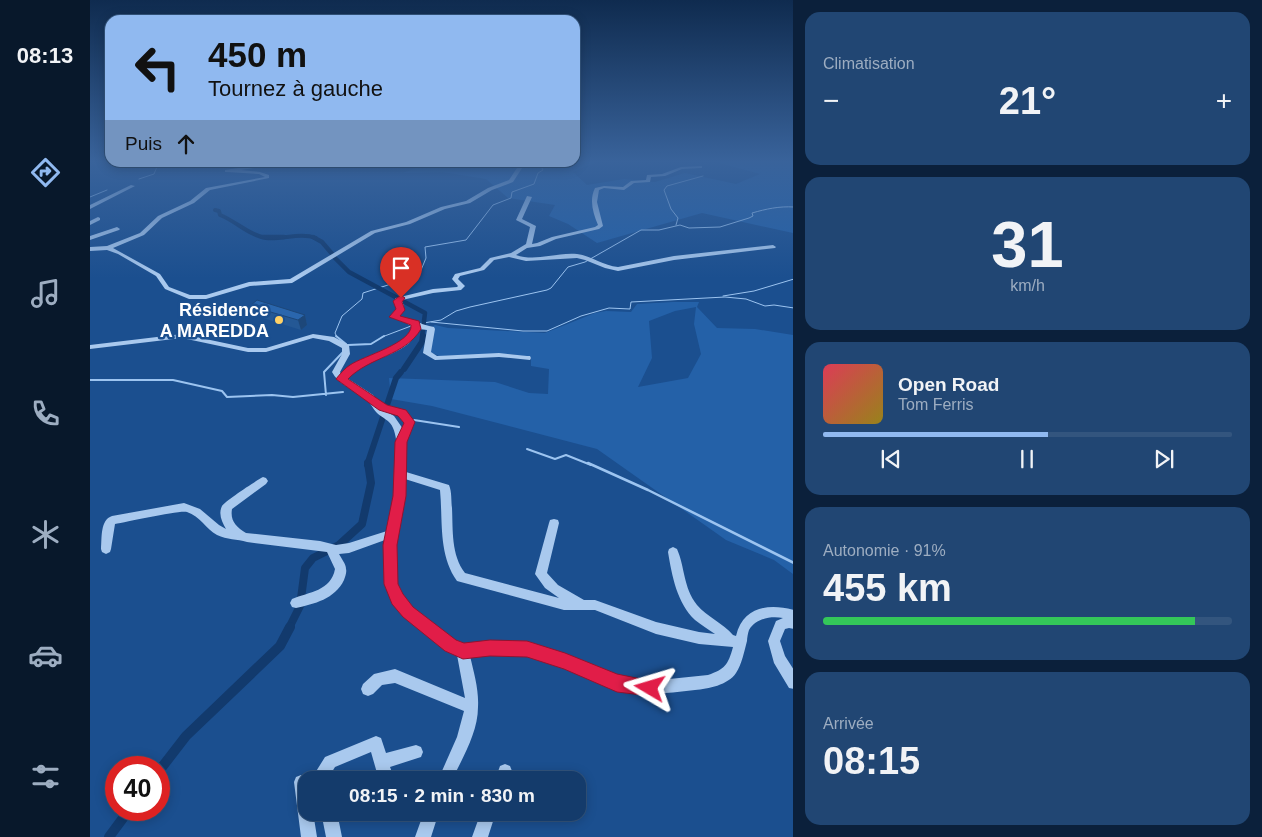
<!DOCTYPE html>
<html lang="fr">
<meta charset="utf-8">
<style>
body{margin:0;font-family:Arial,sans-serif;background:#214673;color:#f1f3f6;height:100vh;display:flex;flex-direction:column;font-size:19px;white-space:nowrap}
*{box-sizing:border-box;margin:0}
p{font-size:16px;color:#9dadc1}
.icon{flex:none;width:28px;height:28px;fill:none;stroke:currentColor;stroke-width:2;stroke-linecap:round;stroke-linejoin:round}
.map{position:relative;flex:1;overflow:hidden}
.side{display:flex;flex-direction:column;gap:12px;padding:12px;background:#0b203b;width:469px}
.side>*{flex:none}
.top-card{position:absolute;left:15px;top:15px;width:475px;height:152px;border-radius:15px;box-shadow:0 2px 12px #0003,0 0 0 1px #33557e;background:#90b9f0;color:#111;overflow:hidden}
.speed{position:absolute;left:15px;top:756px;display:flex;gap:10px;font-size:25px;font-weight:700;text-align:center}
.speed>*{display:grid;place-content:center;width:65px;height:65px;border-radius:50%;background:#143b6b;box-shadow:0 2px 12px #0003,0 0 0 1px #33557e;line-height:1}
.speed .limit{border:8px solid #d22;background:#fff;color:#111}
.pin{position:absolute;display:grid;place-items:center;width:42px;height:42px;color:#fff;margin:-51px -21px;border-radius:50% 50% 50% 0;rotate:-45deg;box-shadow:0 0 5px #0007}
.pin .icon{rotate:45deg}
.me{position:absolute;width:55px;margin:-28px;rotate:277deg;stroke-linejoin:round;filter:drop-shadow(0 0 4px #0008)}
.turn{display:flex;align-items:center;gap:18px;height:105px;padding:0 20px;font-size:22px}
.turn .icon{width:65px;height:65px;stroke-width:2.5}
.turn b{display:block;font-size:35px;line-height:42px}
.then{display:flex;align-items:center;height:48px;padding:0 20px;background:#0003;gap:10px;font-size:19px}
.big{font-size:38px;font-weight:800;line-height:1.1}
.side .card{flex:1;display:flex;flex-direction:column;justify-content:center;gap:8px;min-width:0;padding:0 18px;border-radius:15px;background:#214673}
.side .dial{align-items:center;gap:0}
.dial b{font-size:65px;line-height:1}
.song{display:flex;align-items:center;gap:15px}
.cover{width:60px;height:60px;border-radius:8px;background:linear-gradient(135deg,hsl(350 70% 55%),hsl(50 70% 35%))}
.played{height:5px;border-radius:2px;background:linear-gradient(90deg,#90b9f0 55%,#33557e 55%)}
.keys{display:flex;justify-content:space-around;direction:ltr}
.heat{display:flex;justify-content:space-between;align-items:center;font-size:28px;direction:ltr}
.charge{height:8px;border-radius:4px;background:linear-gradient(90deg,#34c759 91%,#33557e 0)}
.trip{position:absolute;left:208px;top:771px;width:288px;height:50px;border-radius:15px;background:#143b6b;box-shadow:0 2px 12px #0003,0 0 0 1px #33557e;font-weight:800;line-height:50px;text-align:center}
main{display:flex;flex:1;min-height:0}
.tabs{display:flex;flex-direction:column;width:90px;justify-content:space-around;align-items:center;background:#08182b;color:#9dadc1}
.tabs .icon{width:35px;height:35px}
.tabs .active{color:#90b9f0}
.tabs b{font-size:22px;color:#f1f3f6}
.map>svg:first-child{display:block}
</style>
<main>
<nav class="tabs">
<b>08:13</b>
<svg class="icon active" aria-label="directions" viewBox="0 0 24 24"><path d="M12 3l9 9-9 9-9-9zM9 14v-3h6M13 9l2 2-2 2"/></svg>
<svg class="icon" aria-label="music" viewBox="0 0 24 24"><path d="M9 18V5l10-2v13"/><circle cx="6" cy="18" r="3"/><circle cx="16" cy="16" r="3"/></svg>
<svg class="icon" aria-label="phone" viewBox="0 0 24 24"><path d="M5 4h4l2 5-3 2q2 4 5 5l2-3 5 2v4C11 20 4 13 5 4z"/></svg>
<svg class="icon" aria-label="climate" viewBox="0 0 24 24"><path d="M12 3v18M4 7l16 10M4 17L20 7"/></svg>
<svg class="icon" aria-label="car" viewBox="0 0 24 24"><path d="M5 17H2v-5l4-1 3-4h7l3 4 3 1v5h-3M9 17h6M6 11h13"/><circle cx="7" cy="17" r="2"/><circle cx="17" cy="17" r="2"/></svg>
<svg class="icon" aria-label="filters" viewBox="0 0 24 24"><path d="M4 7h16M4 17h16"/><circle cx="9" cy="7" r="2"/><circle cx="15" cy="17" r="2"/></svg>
</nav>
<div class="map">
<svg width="704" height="837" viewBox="0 0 704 837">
<rect width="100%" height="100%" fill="#1b4f8f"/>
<!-- green -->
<path fill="#2461a8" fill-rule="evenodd" d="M 485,161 L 508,161 L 483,172 L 497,185 L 534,179 L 565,182 L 595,173 L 646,184 L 670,174 L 622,161 L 703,161 L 703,233 L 612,213 L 507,243 L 478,224 L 459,216 L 465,205 L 418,198 L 396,179 L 352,172 L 313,173 L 339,163 L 485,162 Z
M 583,302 L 609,302 L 607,307 L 627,328 L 665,329 L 703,335 L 703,574 L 684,560 L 636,540 L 507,449 L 342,406 L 301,399 L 299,378 L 405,382 L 439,393 L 458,394 L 459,369 L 441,366 L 441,357 L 420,354 L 349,356 L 340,352 L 342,327 L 345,325 L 358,328 L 455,333 L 505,313 L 516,311 L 541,312 L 547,304 ZM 606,307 L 604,324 L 611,354 L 598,378 L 548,387 L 562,358 L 559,321 L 585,311 Z"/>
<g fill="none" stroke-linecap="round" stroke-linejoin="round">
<!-- stream-far2 -->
<path stroke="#9cc4f0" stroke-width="1" d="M 49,179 L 64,174 L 69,162
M 0,197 L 17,190
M 586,225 L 588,218 L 581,209 L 574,190 L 577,186 L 613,176
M 633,296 L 664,291 L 704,279
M 341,322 L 433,331 L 457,331 L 491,316 L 519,308 L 540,309 L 541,302 L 635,297 L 656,299 L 675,306 L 684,305 L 704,308
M 328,324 L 351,320 L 366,311 L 380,307 L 457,290 L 461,288 L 478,267 L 495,262 L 551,230 L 569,230 L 590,225 L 599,228 L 630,227 L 659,218 L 663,216 L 662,213 C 676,209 689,206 704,207
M 247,337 L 245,333 L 252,316 L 272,299 L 273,293 L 329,275 L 336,258 L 335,247 L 376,240 L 403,205 L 421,198 L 422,192 L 444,184 L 448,173 L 453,170 L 449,162
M 292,337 L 321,326"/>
<!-- stream-far1 -->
<path stroke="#9cc4f0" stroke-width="2" d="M 246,336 L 256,344
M 258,345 L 281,344 L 294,336
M 0,380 L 83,380 L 132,391 L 137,397 L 182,395 L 203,397 L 253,392
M 236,395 L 234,372 L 254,351
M 324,420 L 369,427
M 437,449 L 465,459 L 476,455 L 501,465"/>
<!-- stream -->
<path stroke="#9cc4f0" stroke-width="2.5" d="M 498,463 L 558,490 L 704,563"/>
<!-- canal-far4 -->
<path stroke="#123a6d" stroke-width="4" d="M 125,210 L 129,211 L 130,215 C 146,221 158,235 176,238 C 192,240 210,232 226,238"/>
<!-- canal-far3 -->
<path stroke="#123a6d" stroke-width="4.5" d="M 173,237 L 194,237
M 223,237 L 232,242 L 243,255
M 245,258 L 259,272 L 335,313 L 332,337"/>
<!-- canal-far2 -->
<path stroke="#123a6d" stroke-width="6" d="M 314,369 L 332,342 L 333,336
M 277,465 L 306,378 L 311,372"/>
<!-- canal-far1 -->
<path stroke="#123a6d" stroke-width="8" d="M 199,628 L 210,606 L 215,568 L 223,558 L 249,545 L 272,524 L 281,483 L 278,463"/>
<!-- canal -->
<path stroke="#123a6d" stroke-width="10" d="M 69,771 L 96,736 L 190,646 L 200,627
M 19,837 L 39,810"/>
<!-- minor -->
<path fill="#a9c9ee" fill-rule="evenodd" d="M 187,162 L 202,162 L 151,170 L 170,172 L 179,175 L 179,178 L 120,190 L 104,203 L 72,218 L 54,235 L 23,248 L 70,274 L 79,287 L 100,295 L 116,295 L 159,282 L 200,279 L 281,231 L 316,222 L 351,207 L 376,201 L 398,188 L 419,180 L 431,162 L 436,162 L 423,182 L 402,190 L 380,203 L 355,209 L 320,224 L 285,233 L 202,283 L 160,286 L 116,299 L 99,299 L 75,289 L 66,276 L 28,254 L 17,250 L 0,251 L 0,247 L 17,246 L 50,233 L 68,216 L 100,201 L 116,188 L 175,177 L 169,174 L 137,172 L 135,172 L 135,170 Z
M 612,166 L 612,168 L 610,168 L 592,169 L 575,176 L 561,177 L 560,182 L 544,183 L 534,190 L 514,188 L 509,190 L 507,202 L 513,226 L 509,229 L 466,239 L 450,246 L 437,248 L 426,255 C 446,262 467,252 487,254 C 502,256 514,266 528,267 L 584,256 L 683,245 L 686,247 L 685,248 L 584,260 L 528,271 L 515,268 L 495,260 L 487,258 L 436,261 L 419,257 L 404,260 L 394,270 L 370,276 L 368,279 L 375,286 L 371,290 L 343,293 L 312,300 L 314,307 L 308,316 C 321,319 331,325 344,327 L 345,329 L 341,352 L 347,356 L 409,353 L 437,356 L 440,356 L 441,358 L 440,360 L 409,357 L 345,360 L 333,353 L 337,330 L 329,329 C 317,359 276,355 257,378 L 283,395 L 288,402 L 315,411 L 324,422 L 316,442 L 316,472 L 359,485 C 362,492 361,501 362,508 C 363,530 361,555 375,573 L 469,598 L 455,588 L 445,574 L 459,523 L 460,520 L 464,519 L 468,520 L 469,523 L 457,573 L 468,585 L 494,600 L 505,600 L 566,622 L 609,632 L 625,634 C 618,629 611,625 605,620 C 587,603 582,576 578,552 L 579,549 L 583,547 L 587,549 C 595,567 593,587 607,605 C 617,617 633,623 643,635 L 646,636 C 653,607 678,603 704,610 L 704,629 L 699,628 L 695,629 L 690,641 L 695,656 L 704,670 L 704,689 L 699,688 L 684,663 L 678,641 L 686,621 L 693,618 C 681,616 666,618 659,630 C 658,633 657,638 657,641 C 654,652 652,664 646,673 C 638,685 618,689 605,690 C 579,693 552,697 526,689 C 496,679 469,661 437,655 C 419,652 398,654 380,656 C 384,673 389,690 388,707 C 388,732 373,757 362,780 L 348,780 L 367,737 L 374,711 L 305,683 L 292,685 L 283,694 L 278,696 L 273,694 L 271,689 L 273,684 L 284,674 L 305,669 L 375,698 L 367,655 L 356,649 L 314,616 L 303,603 L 295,583 L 295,540 L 259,553 L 249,554 C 251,558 256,564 256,569 C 257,572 255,577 254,580 C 245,599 224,604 206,608 L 202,607 L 200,603 L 202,599 C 219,592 241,591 245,569 L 237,552 L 157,542 C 147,539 137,540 127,535 C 116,529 110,516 97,512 C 89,510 37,522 25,524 L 21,549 L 20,552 L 16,554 L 12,552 L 11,549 C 12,538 10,520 22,516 L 94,503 L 110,509 L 129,525 L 136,529 C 132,522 128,514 132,506 C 135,501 167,480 173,477 L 176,478 L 178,481 L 176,484 L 142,509 C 140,521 146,527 156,533 L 230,541 L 246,545 L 259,543 L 297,531 C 302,507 313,450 303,428 C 300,420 292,418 287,413 C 282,408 280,401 275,398 C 264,390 248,384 242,372 L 252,354 L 252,348 L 239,341 L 223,338 L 176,352 L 158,352 L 92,338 L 0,349 L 0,345 L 92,334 L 158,348 L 176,348 L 223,334 L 244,337 L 259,345 L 260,354 L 250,372 L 251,374 C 270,352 310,356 323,327 L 316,323 L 300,317 L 308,307 L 305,299 L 306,298 L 343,289 L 367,287 L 368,286 L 362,279 L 365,274 L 390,268 L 400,258 L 421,253 L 436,244 L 440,227 L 426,220 L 437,196 L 442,197 L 432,219 L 446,226 L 442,244 L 447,243 L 462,237 L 505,227 L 508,225 C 503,213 499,200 505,188 L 514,186 L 533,187 L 541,181 L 556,180 L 557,175 L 572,174 L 591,167 ZM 296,411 L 309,415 L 315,422 L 313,429 L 304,416 ZM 315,479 L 350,490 C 353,521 348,554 367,581 L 474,610 L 505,610 L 566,634 L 609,644 L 643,647 C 638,665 635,669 618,675 L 560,681 L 527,676 L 475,655 L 437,643 L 400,642 L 373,645 L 364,641 L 322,608 L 312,596 L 307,583 L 305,545 L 314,496 Z
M 41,185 L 45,186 L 0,209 L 0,205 Z
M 8,217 L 10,218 L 10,220 L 0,225 L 0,221 Z
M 27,227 L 30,229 L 29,230 L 0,240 L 0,236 Z
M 286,736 L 291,738 L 296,753 L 326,745 L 331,747 L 333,752 L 331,757 L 300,767 L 305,780 L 289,780 L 281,752 L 245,767 L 240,775 L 240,780 L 226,780 L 225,773 L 235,757 Z
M 415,764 L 420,766 L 422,771 L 419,780 L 405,780 L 410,766 Z
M 211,775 L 216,777 L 218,780 L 216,780 L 216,812 L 223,812 L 227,837 L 211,837 L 204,782 L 206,777 Z
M 231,812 L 247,812 L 252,837 L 236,837 Z
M 334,812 L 349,812 L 341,837 L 325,837 Z
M 391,812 L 406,812 L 398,837 L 382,837 Z"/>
</g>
<!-- wall -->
<path fill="#245895" d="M 160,306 L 215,315 L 217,325 L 211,330 L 163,315 Z"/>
<!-- shaded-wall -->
<path fill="#1d4779" d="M 215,315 L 217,325 L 211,330 L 208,320 Z"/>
<!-- building -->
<path fill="#2a66ad" stroke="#1d4779" d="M 167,300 L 215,315 L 208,320 L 160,306 Z"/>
<!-- sky -->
<linearGradient id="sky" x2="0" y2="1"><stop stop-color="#0f2b4f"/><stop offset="0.58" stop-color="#39639b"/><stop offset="1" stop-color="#39639b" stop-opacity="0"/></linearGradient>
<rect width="704" height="278" fill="url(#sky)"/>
<!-- route -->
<path fill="#e11d48" stroke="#92132f" d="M 311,295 L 315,298 L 312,302 L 315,310 L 310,316 L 329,321 L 331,329 C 315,356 279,357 258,379 L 297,405 L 316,410 L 325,422 L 317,442 L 316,496 L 307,545 L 308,584 L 313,594 L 323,607 L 366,640 L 374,643 L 400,640 L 437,641 L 475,653 L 527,674 L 566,682 L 568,688 L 566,694 L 560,696 L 527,692 L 474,669 L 437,657 L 400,656 L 373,659 L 355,651 L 313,617 L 302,604 L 294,584 L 293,545 L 303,496 L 305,442 L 314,423 L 308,416 L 289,410 L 246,379 C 250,374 255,368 260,365 C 273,356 323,343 321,325 L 299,317 L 306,309 L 303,301 Z"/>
<!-- markers -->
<circle fill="#ffd166" stroke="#1b4f8f" stroke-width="2" cx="189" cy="320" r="5"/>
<g text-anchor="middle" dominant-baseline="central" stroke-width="5" stroke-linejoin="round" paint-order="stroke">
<!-- poi labels -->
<g font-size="18" font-weight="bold" fill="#fff" stroke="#1b4f8f" text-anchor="end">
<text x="179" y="310">Résidence<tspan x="179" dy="21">A MAREDDA</tspan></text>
</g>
</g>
</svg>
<div class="speed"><div class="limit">40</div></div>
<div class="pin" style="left:311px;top:298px;background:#d93025"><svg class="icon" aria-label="arrive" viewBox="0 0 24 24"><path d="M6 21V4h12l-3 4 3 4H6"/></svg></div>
<svg class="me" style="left:560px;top:688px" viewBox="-20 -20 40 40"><path d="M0-17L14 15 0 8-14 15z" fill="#e11d48" stroke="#fff" stroke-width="4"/></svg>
<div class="trip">08:15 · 2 min · 830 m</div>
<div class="top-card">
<div class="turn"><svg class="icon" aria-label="left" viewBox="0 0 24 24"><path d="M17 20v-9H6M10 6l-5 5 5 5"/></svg><div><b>450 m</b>Tournez à gauche</div></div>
<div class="then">Puis<svg class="icon" aria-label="ahead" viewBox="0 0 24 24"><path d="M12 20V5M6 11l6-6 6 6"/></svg></div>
</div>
</div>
<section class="side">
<div class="card"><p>Climatisation</p>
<div class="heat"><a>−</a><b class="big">21°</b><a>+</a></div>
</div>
<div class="card dial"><b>31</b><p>km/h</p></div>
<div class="card">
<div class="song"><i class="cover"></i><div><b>Open Road</b><p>Tom Ferris</p></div></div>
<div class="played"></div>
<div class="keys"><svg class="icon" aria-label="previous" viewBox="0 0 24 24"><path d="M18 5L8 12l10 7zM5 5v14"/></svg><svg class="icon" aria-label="pause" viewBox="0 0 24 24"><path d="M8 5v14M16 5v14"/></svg><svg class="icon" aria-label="next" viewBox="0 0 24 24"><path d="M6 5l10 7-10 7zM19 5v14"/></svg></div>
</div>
<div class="card"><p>Autonomie · 91%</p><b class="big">455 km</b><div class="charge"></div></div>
<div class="card"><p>Arrivée</p><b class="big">08:15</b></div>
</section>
</main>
